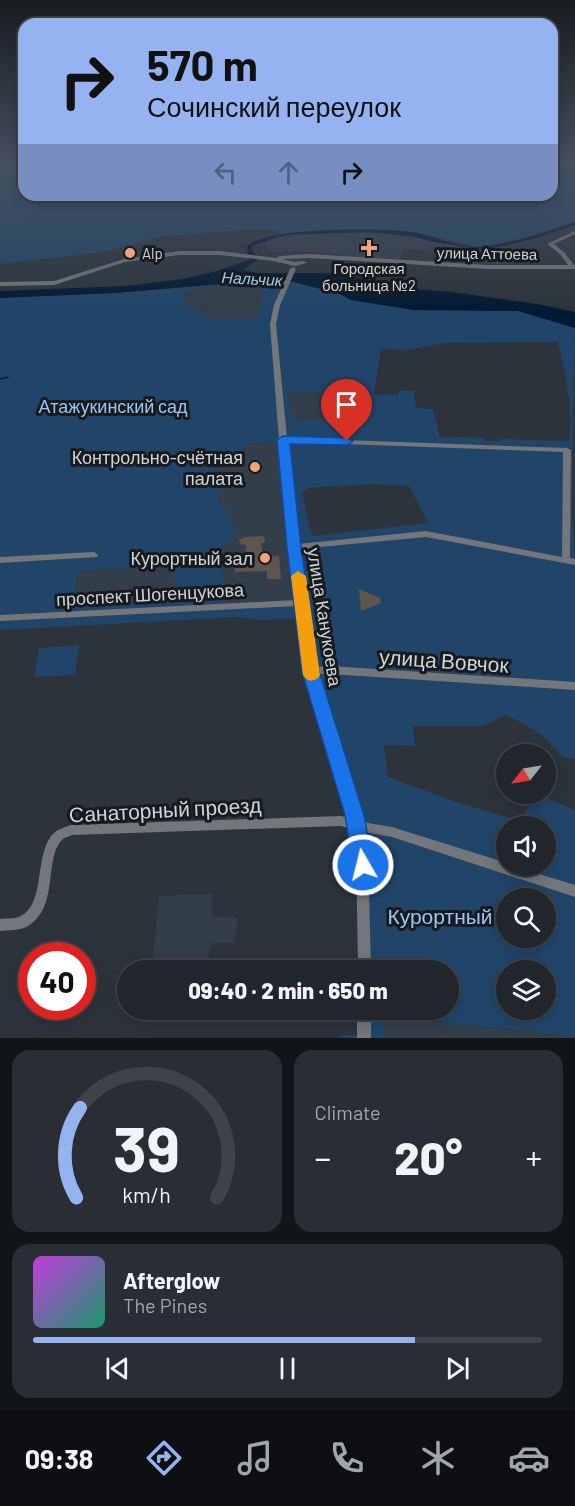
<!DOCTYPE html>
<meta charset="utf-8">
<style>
body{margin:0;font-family:Barlow,sans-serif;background:#292e34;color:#f1f3f6;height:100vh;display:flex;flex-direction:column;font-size:22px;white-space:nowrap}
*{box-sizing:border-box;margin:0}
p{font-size:20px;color:#a2a5a9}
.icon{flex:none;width:33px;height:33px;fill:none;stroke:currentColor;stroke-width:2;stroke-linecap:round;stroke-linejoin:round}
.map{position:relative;height:1038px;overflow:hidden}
.details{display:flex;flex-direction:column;gap:12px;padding:12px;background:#121518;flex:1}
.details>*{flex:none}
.hud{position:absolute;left:18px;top:18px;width:540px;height:183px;border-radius:18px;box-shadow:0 3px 15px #0003,0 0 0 2px #3e4348;background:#95b2f1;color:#111;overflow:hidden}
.needle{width:39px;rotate:239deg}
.buttons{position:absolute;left:496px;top:744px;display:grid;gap:12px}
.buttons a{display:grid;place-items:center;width:60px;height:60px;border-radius:50%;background:#21262c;box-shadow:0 3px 15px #0003,0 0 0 2px #3e4348;font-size:30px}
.speed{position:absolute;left:18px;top:942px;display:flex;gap:12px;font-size:30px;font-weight:700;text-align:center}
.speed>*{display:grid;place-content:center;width:78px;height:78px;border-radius:50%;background:#21262c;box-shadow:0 3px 15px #0003,0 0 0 2px #3e4348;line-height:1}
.speed .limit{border:9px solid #d22;background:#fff;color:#111}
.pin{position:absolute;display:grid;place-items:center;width:51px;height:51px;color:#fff;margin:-62px -26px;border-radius:50% 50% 50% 0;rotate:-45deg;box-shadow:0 0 6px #0007}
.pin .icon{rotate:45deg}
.me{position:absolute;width:66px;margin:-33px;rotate:352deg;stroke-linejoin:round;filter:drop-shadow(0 0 4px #0008)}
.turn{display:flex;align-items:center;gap:21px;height:126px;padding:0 30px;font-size:27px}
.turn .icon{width:78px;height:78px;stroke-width:2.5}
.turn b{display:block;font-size:42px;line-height:51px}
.lanes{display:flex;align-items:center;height:57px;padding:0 30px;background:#0003;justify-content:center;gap:30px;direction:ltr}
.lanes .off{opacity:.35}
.big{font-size:45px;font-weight:800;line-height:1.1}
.details .widget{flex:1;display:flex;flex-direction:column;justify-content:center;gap:9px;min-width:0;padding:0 21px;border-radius:18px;background:#292e34}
.details .dial{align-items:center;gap:0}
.dial svg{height:156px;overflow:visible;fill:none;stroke:#3e4348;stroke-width:7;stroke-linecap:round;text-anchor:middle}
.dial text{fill:#f1f3f6;stroke:none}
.song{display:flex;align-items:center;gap:18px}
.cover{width:72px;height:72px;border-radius:9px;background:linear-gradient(135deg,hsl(290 70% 55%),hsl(160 70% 35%))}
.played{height:6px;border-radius:3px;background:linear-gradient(90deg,#95b2f1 75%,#3e4348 75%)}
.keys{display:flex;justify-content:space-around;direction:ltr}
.heat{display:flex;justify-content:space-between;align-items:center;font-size:33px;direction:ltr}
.details .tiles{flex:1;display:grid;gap:12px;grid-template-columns:1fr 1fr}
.widget:last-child{grid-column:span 2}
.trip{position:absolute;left:117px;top:960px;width:342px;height:60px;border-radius:30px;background:#21262c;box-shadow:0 3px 15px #0003,0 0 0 2px #3e4348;font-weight:800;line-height:60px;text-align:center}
.tabs{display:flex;height:96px;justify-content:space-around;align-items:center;background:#0d0f12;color:#a2a5a9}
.tabs .icon{width:42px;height:42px}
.tabs .current{color:#95b2f1}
.tabs b{font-size:27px;color:#f1f3f6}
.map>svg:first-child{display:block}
</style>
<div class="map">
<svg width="575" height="1038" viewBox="0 0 575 1038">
<rect width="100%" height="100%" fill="#2c333b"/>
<!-- built -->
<path fill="#323e4a" d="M 300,233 L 387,233 L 480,249 L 506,246 L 526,258 L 510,264 L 473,264 L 475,257 L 415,249 L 402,250 L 400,260 L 344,257 L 344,254 L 315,252 L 267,251 L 267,240 Z
M 256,283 L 259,284 L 263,296 L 259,319 L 204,319 L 200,310 L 186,306 L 182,293 L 196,288 Z
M 362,391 L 368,418 L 292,420 L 288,393 Z
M 283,440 L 303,603 L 226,607 L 220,551 L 219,482 L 212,459 L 239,454 L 248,444 Z
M 175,565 L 175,589 L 180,589 L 180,595 L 172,596 L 167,599 L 74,605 L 78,571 Z
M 213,894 L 211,916 L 238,918 L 234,943 L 211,943 L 206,970 L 152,970 L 159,896 Z
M 384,1015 L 575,1037 L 575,1038 L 384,1038 Z"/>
<!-- green -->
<path fill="#214569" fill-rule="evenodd" d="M 0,164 L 24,164 L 24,195 L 552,195 L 552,164 L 575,164 L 575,222 L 524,238 L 477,247 L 414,232 L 383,230 L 282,234 L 273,229 L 237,230 L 160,237 L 102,252 L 0,264 Z
M 256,281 L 294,282 L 340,294 L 351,300 L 414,310 L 518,311 L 575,328 L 572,512 L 575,556 L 575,759 L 562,757 C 546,736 529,725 505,715 L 484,726 L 413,726 L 415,746 L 384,745 L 388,777 L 456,802 L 520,821 L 537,794 L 575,810 L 575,1037 L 384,1015 L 384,1038 L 341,1038 L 341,1035 L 364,1035 L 364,1010 L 448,1010 L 448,970 L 364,970 L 363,865 L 316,693 L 304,618 L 262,620 L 238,617 L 0,630 L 0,298 L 115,293 ZM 256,283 L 259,284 L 263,296 L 258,319 L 204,319 L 200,310 L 186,306 L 183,293 L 196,288 ZM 558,342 C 565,375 574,407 569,441 L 500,439 L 500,441 L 485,441 L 485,438 L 440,437 L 433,409 L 416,408 L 414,391 L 399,390 L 398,395 L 374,394 L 381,349 L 407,350 L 444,343 ZM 361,391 L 368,418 L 292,420 L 288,393 ZM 283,440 L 302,603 L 226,607 L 220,551 L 236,532 L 226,509 L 219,505 L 219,482 L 212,460 L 239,454 L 248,444 ZM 371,484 L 409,486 L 428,523 L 312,536 L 302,493 L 308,488 ZM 175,565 L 175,589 L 180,589 L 180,595 L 171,596 L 166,599 L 74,605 L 78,571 ZM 507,826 L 546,826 L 546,866 L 507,866 ZM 507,898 L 546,898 L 546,938 L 507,938 ZM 507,970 L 546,970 L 546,1010 L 507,1010 Z
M 79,645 L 75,675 L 34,677 L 39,648 Z"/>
<!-- water -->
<path fill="#021a33" d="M 575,222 L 575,225 L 536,238 L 484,250 L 434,242 L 415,237 L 369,232 L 285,235 L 252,246 L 252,251 L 258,259 L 243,270 L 257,273 L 334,273 L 368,279 L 389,287 L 452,292 L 537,304 L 575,312 L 575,328 L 518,311 L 414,310 L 351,300 L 340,294 L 294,282 L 256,281 L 115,293 L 0,298 L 0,291 L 126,286 L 183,279 L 217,271 L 249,260 L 247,247 C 262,226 385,228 412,232 C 434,235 455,247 478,247 C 501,247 553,230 575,222 Z"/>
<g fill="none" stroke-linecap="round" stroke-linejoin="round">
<!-- stream -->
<path stroke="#021a33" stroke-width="1.5" d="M 0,379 L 8,377"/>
</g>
<!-- building -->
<path fill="#5f554f" d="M 264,536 L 265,543 L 261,543 L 263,557 L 279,556 L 281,579 L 267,579 L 267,571 L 235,572 L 235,559 L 247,559 L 246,545 L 240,544 L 239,540 L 244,537 Z
M 359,589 L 380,598 L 381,603 L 361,611 Z"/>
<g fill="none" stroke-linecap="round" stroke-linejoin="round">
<!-- minor -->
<path fill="#73767a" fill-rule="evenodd" d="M 24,168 L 24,170 L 0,173 L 0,171 Z
M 575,231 L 575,234 L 554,244 L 564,252 L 574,265 L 575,265 L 575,269 L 487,269 L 310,258 L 282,259 L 295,262 L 304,261 L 307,263 L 295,266 L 273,261 L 220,255 L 179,255 L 125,262 L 54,285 L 0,286 L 0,282 L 54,281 L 124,259 L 179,251 L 220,251 L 277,258 L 279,256 L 310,254 L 487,265 L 568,265 L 560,254 L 547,244 Z
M 293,267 L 296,269 L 280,305 L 276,324 L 287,438 L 567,448 L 571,450 L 570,558 L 575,559 L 575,565 L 426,537 L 299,549 L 305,601 L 308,603 L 306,605 L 314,667 L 330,666 L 575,682 L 575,690 L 330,674 L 316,674 L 362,822 L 392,827 L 507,863 L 507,866 L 513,866 L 575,885 L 575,897 L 392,837 L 364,832 L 368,847 L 371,970 L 358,970 L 356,847 L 352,829 L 341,826 L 72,835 C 70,836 64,838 63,839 C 43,857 60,907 28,926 C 20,931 9,930 0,931 L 0,919 C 6,918 13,919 19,917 C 47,905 33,853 54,833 C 58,829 66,827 71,825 L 341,816 L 349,818 L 305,671 L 297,606 L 0,621 L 0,615 L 296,600 L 279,440 L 270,324 L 274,305 L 290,269 ZM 288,442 L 563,452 L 562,557 L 426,531 L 298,544 Z
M 94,552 L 98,555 L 97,557 L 0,563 L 0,557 Z
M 357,1010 L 371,1010 L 371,1038 L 357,1038 Z"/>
</g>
<!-- sky -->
<linearGradient id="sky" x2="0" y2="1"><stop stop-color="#181c20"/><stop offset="0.53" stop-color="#455060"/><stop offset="1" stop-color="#455060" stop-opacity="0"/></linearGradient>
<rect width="575" height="309" fill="url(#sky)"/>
<!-- route -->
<path fill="#1a73e8" stroke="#114b97" stroke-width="1.5" d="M 283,436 L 347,438 L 353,441 L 347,445 L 290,444 L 301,547 L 319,671 L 364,815 L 373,865 L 370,872 L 363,874 L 356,872 L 353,865 L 345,815 L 302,671 L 287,547 L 277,440 Z"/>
<!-- slow -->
<path fill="#f59e0b" d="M 298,571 L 306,576 L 320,675 L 317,679 L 311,681 L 306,679 L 303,675 L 291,576 Z"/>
<!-- markers -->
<g fill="#efa378" stroke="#171b1e" stroke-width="2">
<path d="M366 239h6v6h6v6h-6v6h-6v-6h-6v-6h6z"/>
<circle cx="130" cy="253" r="6"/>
<circle cx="255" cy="467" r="6"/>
<circle cx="265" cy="558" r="6"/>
</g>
<g text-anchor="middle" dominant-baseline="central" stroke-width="6" stroke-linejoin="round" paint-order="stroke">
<!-- far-poi labels -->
<g font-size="15" fill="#cfd4d9" stroke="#171b1e" text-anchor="start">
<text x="142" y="253">Alp</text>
<text x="369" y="268" text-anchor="middle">Городская<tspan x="369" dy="17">больница №2</tspan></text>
</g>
<!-- far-street labels -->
<g font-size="15" fill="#cfd4d9" stroke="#171b1e">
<text transform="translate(487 253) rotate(1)">улица Аттоева</text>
</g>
<!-- far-water labels -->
<g font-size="16" font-style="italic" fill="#9fc8f4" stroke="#171b1e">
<text transform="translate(252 278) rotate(3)">Нальчик</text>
</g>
<!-- park labels -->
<g font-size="18" fill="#9bc4f0" stroke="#171b1e">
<text x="113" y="406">Атажукинский сад</text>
</g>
<!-- poi labels -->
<g font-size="18" fill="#cfd4d9" stroke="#171b1e" text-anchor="end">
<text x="243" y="457">Контрольно-счётная<tspan x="243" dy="21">палата</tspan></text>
<text x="253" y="558">Курортный зал</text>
</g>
<!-- street labels -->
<g font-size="18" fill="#cfd4d9" stroke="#171b1e">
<text transform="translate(150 594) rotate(-3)">проспект Шогенцукова</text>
<text transform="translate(325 617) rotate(81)">улица Канукоева</text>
</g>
<!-- near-street labels -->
<g font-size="21" fill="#cfd4d9" stroke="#171b1e">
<text transform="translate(444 660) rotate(4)">улица Вовчок</text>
<text transform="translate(165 809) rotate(-3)">Санаторный проезд</text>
</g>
<!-- near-park labels -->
<g font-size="21" fill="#9bc4f0" stroke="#171b1e">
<text x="440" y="915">Курортный</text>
</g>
</g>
</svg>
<div class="buttons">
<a><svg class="needle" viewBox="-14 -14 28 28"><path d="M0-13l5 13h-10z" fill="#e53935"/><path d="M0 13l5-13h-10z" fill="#a2a5a9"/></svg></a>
<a><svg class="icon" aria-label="sound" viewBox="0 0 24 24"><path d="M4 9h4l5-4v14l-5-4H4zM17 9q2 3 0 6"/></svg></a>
<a><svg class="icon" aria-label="search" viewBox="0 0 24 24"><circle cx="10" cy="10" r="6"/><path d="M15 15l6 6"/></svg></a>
<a><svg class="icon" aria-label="layers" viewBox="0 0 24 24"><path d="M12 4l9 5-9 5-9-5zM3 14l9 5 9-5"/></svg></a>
</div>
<div class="speed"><div class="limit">40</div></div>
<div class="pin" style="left:347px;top:441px;background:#d93025"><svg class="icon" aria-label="arrive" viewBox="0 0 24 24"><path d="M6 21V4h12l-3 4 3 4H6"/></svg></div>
<svg class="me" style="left:363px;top:865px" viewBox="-20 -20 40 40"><circle r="17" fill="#1a73e8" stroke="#fff" stroke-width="3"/><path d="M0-11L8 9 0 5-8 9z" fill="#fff"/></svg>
<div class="trip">09:40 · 2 min · 650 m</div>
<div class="hud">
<div class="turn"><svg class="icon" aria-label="right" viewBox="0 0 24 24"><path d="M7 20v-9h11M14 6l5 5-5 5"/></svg><div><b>570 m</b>Сочинский переулок</div></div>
<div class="lanes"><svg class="icon off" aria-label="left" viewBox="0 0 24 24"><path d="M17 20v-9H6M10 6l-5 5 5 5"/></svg><svg class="icon off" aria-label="ahead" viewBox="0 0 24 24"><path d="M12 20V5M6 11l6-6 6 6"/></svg><svg class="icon" aria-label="right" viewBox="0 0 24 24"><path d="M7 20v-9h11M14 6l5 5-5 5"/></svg></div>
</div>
</div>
<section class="details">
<div class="tiles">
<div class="widget dial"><svg viewBox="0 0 100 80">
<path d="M14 69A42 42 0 1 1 86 69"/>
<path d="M14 69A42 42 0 0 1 16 23" stroke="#95b2f1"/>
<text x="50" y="56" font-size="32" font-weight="700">39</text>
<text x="50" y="72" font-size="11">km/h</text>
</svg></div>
<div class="widget"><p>Climate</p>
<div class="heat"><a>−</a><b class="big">20°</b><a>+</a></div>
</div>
<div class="widget">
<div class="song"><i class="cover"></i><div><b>Afterglow</b><p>The Pines</p></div></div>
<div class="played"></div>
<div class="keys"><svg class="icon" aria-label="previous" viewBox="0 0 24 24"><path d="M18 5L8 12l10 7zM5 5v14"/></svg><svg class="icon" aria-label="pause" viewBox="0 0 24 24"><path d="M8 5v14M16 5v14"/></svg><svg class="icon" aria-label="next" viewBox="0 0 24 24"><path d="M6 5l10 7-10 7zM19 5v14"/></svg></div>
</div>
</div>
</section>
<nav class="tabs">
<b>09:38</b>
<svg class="icon current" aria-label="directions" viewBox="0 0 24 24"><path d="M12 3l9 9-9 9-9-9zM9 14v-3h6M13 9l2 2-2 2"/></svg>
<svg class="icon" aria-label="music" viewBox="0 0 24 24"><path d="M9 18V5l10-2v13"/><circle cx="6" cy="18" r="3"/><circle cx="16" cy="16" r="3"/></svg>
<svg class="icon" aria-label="phone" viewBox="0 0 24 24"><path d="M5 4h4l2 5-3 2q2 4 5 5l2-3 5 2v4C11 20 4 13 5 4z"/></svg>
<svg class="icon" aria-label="climate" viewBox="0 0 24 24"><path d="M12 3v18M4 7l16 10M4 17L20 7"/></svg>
<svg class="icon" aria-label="car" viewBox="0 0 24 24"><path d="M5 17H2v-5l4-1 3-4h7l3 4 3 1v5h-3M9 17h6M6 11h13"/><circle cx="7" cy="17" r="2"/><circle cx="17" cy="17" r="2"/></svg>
</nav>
